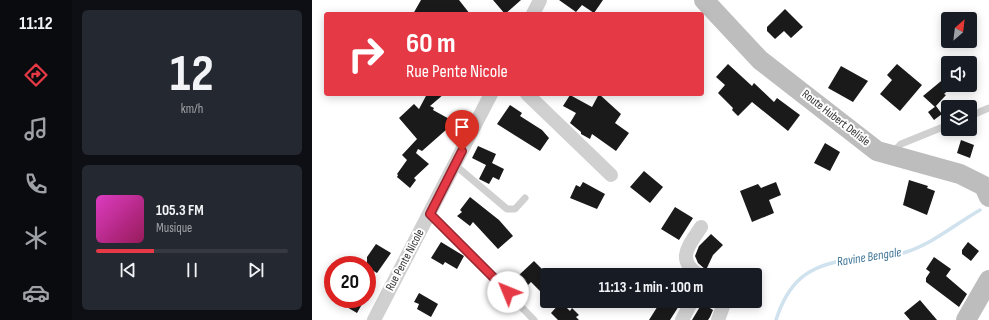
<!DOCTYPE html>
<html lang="fr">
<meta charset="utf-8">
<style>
body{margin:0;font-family:"Sofia Sans Condensed",sans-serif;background:#242831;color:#f1f3f6;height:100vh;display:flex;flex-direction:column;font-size:15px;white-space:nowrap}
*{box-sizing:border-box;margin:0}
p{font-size:13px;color:#9ea1a6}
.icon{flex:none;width:22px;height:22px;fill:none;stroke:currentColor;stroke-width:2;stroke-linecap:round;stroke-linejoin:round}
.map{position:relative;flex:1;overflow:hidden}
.drawer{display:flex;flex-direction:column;gap:10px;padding:10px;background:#0d0f14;width:240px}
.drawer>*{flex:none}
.top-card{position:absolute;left:12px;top:12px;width:380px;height:84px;border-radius:4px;box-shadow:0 2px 10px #0003;background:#e63946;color:#fff;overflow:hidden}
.needle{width:26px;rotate:28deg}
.controls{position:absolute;left:629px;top:12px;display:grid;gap:8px}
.controls a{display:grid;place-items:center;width:36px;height:36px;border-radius:4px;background:#171b24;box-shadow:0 2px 10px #0003;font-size:20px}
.speed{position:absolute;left:12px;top:256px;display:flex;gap:8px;font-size:20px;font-weight:700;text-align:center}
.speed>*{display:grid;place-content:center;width:52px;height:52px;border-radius:50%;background:#171b24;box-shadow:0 2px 10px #0003;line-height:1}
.speed .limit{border:6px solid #d22;background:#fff;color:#111}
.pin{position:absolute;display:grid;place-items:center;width:34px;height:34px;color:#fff;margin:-41px -17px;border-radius:50% 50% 50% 0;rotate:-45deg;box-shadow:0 0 4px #0007}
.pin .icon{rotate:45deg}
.me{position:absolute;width:44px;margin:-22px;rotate:315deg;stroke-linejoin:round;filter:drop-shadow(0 0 3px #0008)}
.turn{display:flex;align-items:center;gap:14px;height:84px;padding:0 16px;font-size:18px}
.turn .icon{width:52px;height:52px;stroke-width:2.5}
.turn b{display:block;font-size:28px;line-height:34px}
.drawer .tile{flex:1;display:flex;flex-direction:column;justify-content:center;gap:6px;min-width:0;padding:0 14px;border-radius:6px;background:#242831}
.drawer .dial{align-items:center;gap:0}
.dial b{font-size:52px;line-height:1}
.song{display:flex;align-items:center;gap:12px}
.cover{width:48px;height:48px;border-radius:6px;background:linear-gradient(135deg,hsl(310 70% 55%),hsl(330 70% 35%))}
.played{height:4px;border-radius:2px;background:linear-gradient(90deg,#e63946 30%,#363941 30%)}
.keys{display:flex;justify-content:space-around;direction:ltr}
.trip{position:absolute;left:228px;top:268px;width:222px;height:40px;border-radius:4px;background:#171b24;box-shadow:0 2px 10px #0003;font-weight:700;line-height:40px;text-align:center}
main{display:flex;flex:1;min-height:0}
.dock{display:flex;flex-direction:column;width:72px;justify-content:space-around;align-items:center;background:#090b0e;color:#9ea1a6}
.dock .icon{width:28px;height:28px}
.dock .on{color:#e63946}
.dock b{font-size:18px;color:#f1f3f6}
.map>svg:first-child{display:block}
</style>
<main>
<nav class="dock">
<b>11:12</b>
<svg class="icon on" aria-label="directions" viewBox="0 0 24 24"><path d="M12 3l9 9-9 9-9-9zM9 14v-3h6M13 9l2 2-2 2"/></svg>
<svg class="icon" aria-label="music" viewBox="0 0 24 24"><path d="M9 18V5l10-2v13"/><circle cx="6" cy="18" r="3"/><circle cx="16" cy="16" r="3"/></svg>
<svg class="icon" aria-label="phone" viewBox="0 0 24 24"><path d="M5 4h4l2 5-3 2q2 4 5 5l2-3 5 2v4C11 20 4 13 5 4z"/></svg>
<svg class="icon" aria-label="climate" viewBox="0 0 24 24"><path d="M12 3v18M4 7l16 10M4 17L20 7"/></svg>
<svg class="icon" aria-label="car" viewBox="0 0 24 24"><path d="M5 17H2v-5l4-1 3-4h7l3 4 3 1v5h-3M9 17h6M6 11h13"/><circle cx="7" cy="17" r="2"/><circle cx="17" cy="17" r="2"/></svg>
</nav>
<section class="drawer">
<div class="tile dial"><b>12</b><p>km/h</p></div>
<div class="tile">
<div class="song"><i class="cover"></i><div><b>105.3 FM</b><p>Musique</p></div></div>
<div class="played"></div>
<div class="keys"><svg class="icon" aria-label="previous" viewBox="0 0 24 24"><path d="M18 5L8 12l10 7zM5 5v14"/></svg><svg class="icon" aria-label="pause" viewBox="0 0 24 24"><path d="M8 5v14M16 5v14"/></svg><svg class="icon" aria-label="next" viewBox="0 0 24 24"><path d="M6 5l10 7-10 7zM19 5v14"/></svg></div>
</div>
</section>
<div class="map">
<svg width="677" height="320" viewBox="0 0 677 320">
<rect width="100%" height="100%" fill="#fff"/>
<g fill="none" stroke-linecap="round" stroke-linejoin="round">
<!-- stream -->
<path stroke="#cfe2ee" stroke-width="3.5" d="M 464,320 C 476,282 496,265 536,260 C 543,259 550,261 557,259 C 562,259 567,256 572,255 C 578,254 585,255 591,253 C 619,245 642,225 668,210"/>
</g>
<!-- building -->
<path fill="#1a1a1a" d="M 109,0 L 147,0 L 158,14 L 101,14 Z
M 181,0 L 209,0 L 193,14 Z
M 247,0 L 291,0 L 282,13 L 270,5 L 264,12 Z
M 473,9 L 491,27 L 479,38 L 472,31 L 463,39 L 455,31 L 455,27 Z
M 416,64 L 440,86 L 442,83 L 462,102 L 465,98 L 488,115 L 476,131 L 440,102 L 426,116 L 420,110 L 421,108 L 406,93 L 413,85 L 404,77 Z
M 585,64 L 610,85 L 588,111 L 568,94 L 580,80 L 575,75 Z
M 529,66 L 556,81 L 541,102 L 516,88 Z
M 634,77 L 636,80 L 636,85 L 641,86 L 632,94 L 634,95 L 623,107 L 611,96 Z
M 115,94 L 132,94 L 118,106 L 122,108 L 121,110 L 141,121 L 136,130 L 135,129 L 110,151 L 106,149 L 104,153 L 117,164 L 102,178 L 104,180 L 98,188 L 85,177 L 86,175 L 85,174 L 95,160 L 90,155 L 105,139 L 87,118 L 102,104 L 107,109 Z
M 287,94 L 309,114 L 303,123 L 317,133 L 304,151 L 280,134 L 278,139 L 269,134 L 269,132 L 258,123 L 264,113 L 251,106 L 258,95 L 280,107 Z
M 198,105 L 210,113 L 208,116 L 230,130 L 237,138 L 228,151 L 185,124 Z
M 624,106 L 630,114 L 622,120 L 616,112 Z
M 649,140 L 662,145 L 658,158 L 645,153 Z
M 513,143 L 528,152 L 518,171 L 502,163 Z
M 166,146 L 184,154 L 180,163 L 192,169 L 187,180 L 181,177 L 177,184 L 167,179 L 174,165 L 160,158 Z
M 332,171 L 351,187 L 338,203 L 318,187 Z
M 597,180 L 616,186 L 615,188 L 623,191 L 615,215 L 591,205 Z
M 271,182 L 293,194 L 285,209 L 258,198 L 264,185 L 268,187 Z
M 464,182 L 469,195 L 457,200 L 462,213 L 440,222 L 428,191 L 446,184 L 449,188 Z
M 158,197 L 187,220 L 201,236 L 186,249 L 161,222 L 158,226 L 145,216 L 150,212 L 148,210 Z
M 363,207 L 381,218 L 367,240 L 349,229 Z
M 399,234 L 411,245 L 401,255 L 394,270 L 386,263 L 383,256 L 387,246 Z
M 129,242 L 152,256 L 145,269 L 133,262 L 131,265 L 119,258 Z
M 656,242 L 667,251 L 659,261 L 650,254 L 650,250 Z
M 64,244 L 79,253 L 65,273 L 55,267 L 55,257 Z
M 622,257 L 639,269 L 634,276 L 655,294 L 647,307 L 614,282 L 614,278 L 618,272 L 614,269 Z
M 222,261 L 235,274 L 235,284 L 228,291 L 219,282 L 216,285 L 207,275 Z
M 107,293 L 126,304 L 119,317 L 105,309 L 107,304 L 102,302 Z
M 21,299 L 53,299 L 45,313 Z
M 608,300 L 625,320 L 598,320 L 592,313 Z
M 349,301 L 370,301 L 358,320 L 337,320 Z
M 249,302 L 258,311 L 260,308 L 267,315 L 264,317 L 267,320 L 246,320 L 239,313 Z
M 389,305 L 393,305 L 401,310 L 398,317 L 396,320 L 380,320 Z"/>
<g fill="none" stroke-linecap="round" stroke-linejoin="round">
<!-- service -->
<path stroke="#d0d0d0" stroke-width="7" d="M 658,116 L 677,108
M 580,153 L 589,144 L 636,125
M 143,165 L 195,209 L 203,209 L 213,198
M 118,214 L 222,320"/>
<!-- minor -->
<path stroke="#d0d0d0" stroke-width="14" d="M 221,14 L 228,0
M 215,94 L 299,175
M 387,275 C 363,259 377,246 389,227
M 62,320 L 179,94
M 370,320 L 380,301
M 406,320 L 413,301"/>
<!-- secondary -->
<path stroke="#bdbdbd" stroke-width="20" d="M 392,0 L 448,60 L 565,151 L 648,174 L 672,186 L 677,197
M 654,320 L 677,280"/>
</g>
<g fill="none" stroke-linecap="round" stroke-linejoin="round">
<defs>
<path id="route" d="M 150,151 L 118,214 L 196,292"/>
</defs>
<!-- route casing -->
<use href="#route" stroke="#96252e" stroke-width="10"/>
<!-- route -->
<use href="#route" stroke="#e63946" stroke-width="7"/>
</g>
<g text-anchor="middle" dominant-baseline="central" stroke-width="4" stroke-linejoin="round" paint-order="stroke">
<!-- street labels -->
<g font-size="12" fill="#333" stroke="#fff">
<text transform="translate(524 118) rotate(38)">Route Hubert Delisle</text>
<text transform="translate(93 260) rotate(-62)">Rue Pente Nicole</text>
</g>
<!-- water labels -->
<g font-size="13" font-style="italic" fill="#3f7597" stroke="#fff">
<text transform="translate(557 257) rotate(-9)">Ravine Bengale</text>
</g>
</g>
</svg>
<div class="controls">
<a><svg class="needle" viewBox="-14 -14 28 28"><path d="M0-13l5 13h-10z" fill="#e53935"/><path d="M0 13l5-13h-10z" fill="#9ea1a6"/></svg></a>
<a><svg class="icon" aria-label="sound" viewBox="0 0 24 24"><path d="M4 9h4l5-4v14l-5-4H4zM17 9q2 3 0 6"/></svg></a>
<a><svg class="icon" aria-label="layers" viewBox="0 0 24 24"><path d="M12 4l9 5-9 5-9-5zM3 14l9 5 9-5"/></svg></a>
</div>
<div class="speed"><div class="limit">20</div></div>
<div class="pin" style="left:150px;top:151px;background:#d93025"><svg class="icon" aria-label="arrive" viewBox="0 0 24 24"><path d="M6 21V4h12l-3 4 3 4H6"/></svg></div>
<svg class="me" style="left:196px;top:292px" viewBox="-20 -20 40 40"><circle r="19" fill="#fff"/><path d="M0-13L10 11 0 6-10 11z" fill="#e63946"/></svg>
<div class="trip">11:13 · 1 min · 100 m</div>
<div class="top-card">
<div class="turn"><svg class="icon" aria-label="right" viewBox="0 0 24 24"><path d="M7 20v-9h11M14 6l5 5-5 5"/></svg><div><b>60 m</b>Rue Pente Nicole</div></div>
</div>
</div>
</main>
